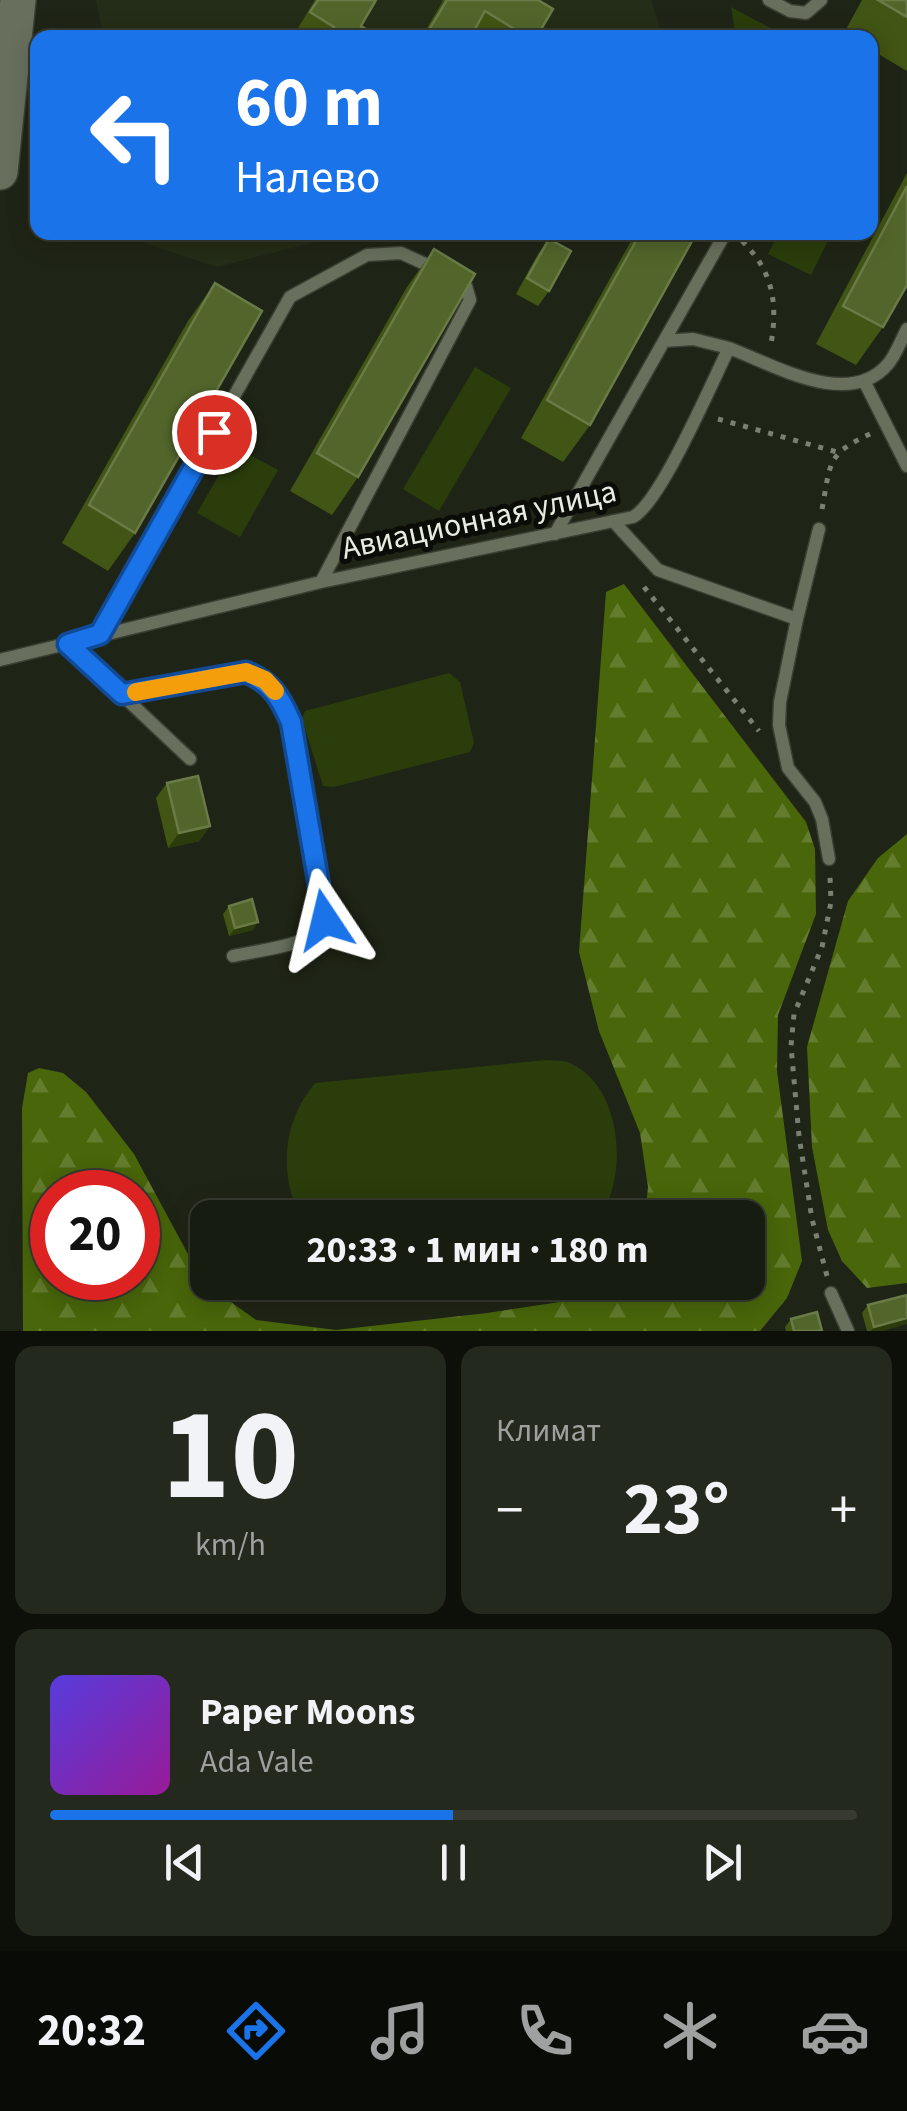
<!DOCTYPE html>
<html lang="ru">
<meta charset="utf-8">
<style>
body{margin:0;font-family:"Source Sans 3",sans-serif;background:#24291e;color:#f1f3f6;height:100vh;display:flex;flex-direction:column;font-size:38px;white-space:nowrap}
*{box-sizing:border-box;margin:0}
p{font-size:32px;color:#9ea19f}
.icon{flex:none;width:55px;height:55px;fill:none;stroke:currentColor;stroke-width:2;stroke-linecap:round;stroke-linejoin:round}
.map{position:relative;height:1331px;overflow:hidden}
.side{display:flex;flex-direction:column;gap:15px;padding:15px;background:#0d0f09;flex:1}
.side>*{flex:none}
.top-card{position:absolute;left:30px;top:30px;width:848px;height:210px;border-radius:20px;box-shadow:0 5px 25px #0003,0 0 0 2px #363a30;background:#1a73e8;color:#fff;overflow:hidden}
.speed{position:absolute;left:30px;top:1170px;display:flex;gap:20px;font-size:50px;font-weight:700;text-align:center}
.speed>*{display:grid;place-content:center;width:130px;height:130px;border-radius:50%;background:#171c10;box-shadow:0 5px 25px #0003,0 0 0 2px #363a30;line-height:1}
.speed .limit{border:15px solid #d22;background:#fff;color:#111}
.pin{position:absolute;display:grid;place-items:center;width:85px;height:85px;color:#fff;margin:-42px;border:5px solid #fff;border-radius:50%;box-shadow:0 2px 10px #0007}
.me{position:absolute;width:110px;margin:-55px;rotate:350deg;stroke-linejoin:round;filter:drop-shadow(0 0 8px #0008)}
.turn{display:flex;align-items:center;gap:35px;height:210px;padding:0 40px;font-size:45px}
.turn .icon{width:130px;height:130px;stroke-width:2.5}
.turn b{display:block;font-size:70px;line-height:85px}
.big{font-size:75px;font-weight:700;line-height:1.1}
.side .tile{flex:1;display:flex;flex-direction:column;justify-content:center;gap:15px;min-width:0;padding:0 35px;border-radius:20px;background:#24291e}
.side .dial{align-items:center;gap:0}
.dial b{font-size:130px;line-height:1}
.song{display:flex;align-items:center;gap:30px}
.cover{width:120px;height:120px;border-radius:15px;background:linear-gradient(135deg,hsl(250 70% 55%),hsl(300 70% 35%))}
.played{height:10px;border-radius:5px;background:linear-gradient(90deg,#1a73e8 50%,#363a30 50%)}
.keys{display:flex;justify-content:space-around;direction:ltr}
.heat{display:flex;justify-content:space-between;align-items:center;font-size:55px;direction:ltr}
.side .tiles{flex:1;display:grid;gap:15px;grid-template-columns:1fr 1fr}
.tile:last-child{grid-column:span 2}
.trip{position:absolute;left:190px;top:1200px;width:575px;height:100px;border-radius:20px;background:#171c10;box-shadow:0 5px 25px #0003,0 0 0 2px #363a30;font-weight:700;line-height:100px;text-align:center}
.tab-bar{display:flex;height:160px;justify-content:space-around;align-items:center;background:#090b06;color:#9ea19f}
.tab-bar .icon{width:70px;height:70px}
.tab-bar .current{color:#1a73e8}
.tab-bar b{font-size:45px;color:#f1f3f6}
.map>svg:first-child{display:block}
</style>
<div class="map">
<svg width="907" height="1331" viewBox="0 0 907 1331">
<defs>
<pattern id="forest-firs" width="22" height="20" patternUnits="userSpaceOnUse" patternTransform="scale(2.5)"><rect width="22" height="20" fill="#49660a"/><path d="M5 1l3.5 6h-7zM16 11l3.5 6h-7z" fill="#637c2d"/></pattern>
</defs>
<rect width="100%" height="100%" fill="#1f2516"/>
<!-- built -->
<path fill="#242d17" d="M 96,0 L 651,0 L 663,37 L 103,37 Z
M 142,233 L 142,232 L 351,233 L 217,267 L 144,243 Z"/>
<!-- forest -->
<path fill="url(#forest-firs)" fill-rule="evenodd" d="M 624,584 L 806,822 L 815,849 L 816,914 L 778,1015 L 777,1071 L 802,1261 L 787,1298 L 760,1331 L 23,1331 L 22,1108 L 28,1073 L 39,1068 L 63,1073 L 86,1092 L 134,1154 L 203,1282 L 256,1320 L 336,1330 L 487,1313 L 600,1296 L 616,1283 L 748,1282 L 748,1218 L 645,1217 L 648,1187 L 640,1133 L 599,1031 L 579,952 L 606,592 ZM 52,1192 L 138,1192 L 138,1278 L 52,1278 Z
M 907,834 L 907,1283 L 867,1288 L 842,1261 L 828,1230 L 812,1147 L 807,1047 L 848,901 L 878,858 Z"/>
<!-- park -->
<path fill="#2b3d0b" d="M 731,7 L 787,37 L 736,37 Z
M 779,233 L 832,233 L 811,275 L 768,254 Z
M 475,367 L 511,388 L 439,511 L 403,489 Z
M 235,447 L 278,470 L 240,537 L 197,513 Z
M 449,673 L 460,682 L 474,743 L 470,752 L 334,787 L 323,786 L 302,719 L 305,711 Z
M 547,1060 C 554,1061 564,1060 570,1063 C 623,1087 628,1175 600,1217 L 301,1218 L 299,1215 C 279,1170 283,1121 315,1083 Z"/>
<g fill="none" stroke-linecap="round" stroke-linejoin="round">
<defs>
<path id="lane" d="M 769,0 L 790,11 L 806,13 L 821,0
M 664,341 L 726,232
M 864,381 L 907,466
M 613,521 L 658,570 L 797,619
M 819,529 L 797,619 L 780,702 L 779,725 L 788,768 L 815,802 L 822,819 L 829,859
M 555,534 L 664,341 L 693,339 L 729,348
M 321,582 L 470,300 L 466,286 L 453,279
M 100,634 L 290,297 L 367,255 L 401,253 L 436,269
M 68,644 L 190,759
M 0,660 L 321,582 L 633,517 C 661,502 712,382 729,348 C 774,365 849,410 888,364 C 896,355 901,340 907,329
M 122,695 L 246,672 C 271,683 280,697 291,722 L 325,921 C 316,946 258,950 233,956
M 831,1293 L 848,1331"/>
<path id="secondary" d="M 0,172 L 18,0"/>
</defs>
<!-- lane casing -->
<use href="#lane" stroke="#3a3f33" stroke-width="15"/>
<!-- secondary casing -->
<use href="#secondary" stroke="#3a3f33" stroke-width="38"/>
<!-- path -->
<path stroke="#7a8073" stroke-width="5" stroke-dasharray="5 8" stroke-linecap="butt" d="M 742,241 C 773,271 778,303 771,344
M 718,419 L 837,452
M 822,509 C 831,462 826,454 872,433
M 644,587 L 759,731
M 827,1276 L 812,1219 L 799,1136 L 791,1046 L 794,1014 L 822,947 L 831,902 L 830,877"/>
<!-- lane -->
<use href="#lane" stroke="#68705d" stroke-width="12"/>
<!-- secondary -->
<use href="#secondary" stroke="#68705d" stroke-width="35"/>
</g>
<!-- wall -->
<path fill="#415514" d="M 315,0 L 376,0 L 361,26 L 380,38 L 292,38 Z
M 442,0 L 538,0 L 536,38 L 421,38 L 443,1 Z
M 862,0 L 907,0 L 907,71 L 870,49 L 870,38 L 851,38 L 844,33 Z
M 907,173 L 907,285 L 883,327 L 856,365 L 816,344 Z
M 636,232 L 697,232 L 590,425 L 563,462 L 521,438 Z
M 549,239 L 549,291 L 538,306 L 516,294 L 538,254 Z
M 434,249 L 358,477 L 332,515 L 290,491 L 407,287 Z
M 215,283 L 135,533 L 108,571 L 62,543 L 188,321 Z
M 167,783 L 210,826 L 199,841 L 168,848 L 156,798 Z
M 229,906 L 253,930 L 229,936 L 223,914 Z
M 868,1305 L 883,1331 L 867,1331 L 862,1313 Z
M 791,1319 L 822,1331 L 786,1331 L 785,1327 Z"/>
<!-- shaded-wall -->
<path fill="#2c3b0c" d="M 210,826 L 199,841 L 168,848 L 179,833 Z
M 258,922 L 253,930 L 229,936 L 235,928 Z
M 907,1318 L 907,1324 L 883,1331 L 871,1331 L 874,1327 Z"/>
<!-- building -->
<path fill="#52662b" stroke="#6a7b47" stroke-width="2.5" d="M 318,0 L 376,0 L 361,26 L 380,38 L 328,38 L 334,27 L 310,12 Z
M 447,0 L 538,0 L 553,9 L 536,38 L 529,38 L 485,11 L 470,38 L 424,38 Z
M 878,0 L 907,0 L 907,17 Z
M 907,186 L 907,285 L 883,327 L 843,306 Z
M 641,232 L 697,232 L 590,425 L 547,400 Z
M 549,239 L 571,251 L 549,291 L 527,278 Z
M 434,249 L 475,274 L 358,477 L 317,453 Z
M 215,283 L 262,311 L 135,533 L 89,505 Z
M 198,776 L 210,826 L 179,833 L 167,783 Z
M 252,899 L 258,922 L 235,928 L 229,906 Z
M 907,1295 L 907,1318 L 874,1327 L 868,1305 Z
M 817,1312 L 822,1331 L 794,1331 L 791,1319 Z"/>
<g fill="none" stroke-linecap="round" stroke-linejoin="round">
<defs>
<path id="route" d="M 214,432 L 100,634 L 68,644 L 122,694 L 246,672 C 272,683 280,697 291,722 L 325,920"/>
</defs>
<!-- route casing -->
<use href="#route" stroke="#114b97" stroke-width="25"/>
<!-- route -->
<use href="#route" stroke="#1a73e8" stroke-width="18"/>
<!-- slow -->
<path stroke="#f59e0b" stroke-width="18" d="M 136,692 L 246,672 L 265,680 L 275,691"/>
</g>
<g text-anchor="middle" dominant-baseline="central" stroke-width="10" stroke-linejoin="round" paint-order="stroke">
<!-- street labels -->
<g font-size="32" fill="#e7ece2" stroke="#0a0d07">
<text transform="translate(479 520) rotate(-12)">Авиационная улица</text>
</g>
</g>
</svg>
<div class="speed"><div class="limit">20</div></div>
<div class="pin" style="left:214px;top:432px;background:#d93025"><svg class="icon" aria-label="arrive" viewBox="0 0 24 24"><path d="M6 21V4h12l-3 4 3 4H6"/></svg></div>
<svg class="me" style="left:325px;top:920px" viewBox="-20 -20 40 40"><path d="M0-17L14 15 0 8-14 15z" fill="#1a73e8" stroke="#fff" stroke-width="4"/></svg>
<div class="trip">20:33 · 1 мин · 180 m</div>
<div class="top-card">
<div class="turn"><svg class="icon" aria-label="left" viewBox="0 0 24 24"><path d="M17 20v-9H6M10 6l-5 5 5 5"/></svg><div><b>60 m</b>Налево</div></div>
</div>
</div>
<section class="side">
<div class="tiles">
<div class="tile dial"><b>10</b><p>km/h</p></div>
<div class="tile"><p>Климат</p>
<div class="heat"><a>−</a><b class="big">23°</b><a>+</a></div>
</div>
<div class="tile">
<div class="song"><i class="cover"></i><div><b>Paper Moons</b><p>Ada Vale</p></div></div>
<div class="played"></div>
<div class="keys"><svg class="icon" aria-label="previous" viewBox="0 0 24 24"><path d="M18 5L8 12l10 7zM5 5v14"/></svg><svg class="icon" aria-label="pause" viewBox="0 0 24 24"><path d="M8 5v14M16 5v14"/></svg><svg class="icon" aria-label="next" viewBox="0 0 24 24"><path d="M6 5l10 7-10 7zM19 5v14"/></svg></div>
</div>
</div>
</section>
<nav class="tab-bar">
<b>20:32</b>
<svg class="icon current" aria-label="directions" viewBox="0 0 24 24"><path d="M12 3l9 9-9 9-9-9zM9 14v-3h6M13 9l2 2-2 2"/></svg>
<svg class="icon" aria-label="music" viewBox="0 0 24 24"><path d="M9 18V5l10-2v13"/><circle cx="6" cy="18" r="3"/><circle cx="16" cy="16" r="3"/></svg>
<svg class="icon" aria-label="phone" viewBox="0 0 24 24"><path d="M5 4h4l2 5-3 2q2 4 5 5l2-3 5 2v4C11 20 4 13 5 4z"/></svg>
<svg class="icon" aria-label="climate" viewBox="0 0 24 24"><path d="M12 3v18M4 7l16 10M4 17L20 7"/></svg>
<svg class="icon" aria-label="car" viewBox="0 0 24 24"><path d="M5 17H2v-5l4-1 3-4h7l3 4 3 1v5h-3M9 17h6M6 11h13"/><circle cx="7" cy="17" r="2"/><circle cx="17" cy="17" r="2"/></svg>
</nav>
